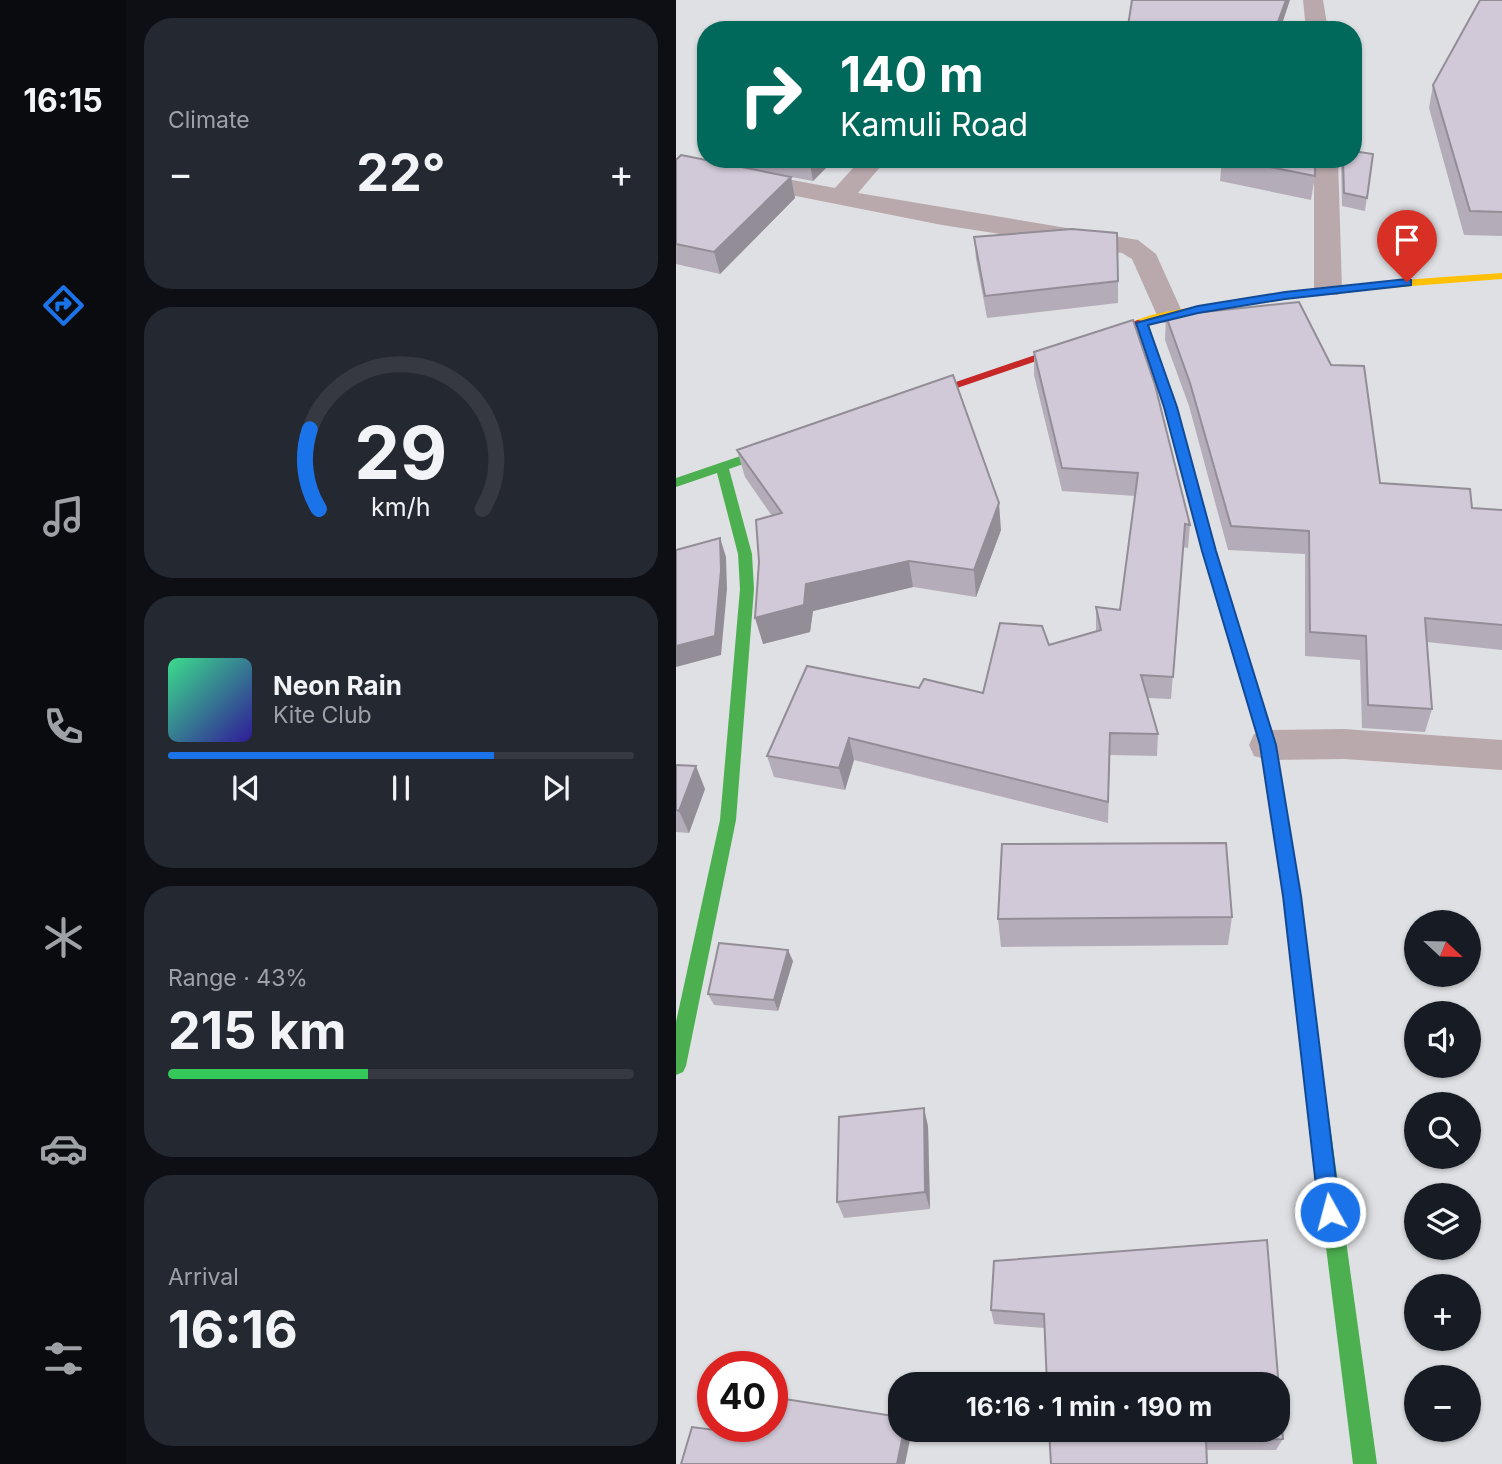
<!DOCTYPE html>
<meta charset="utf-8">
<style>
body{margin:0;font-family:Inter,sans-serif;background:#242831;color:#f1f3f6;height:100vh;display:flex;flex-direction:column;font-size:26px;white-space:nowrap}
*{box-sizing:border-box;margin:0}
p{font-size:23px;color:#9ea1a6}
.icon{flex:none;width:38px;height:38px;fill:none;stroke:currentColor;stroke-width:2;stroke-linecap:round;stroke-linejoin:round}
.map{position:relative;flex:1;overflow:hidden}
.drawer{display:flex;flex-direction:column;gap:18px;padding:18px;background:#0d0f14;width:550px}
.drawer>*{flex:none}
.top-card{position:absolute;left:21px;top:21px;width:665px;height:147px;border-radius:28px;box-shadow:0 2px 5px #0004;background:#00695c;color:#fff;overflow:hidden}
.needle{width:46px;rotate:112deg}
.tools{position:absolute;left:728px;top:910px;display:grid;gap:14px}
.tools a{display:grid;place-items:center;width:77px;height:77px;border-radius:50%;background:#171b24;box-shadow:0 2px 5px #0004;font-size:35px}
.speed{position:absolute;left:21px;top:1351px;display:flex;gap:14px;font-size:35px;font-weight:700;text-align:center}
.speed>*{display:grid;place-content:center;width:91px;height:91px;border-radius:50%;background:#171b24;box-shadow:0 2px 5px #0004;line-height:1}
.speed .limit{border:10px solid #d22;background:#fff;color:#111}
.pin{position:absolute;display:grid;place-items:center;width:60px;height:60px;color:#fff;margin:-72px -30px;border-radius:50% 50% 50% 0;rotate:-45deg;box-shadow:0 0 7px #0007}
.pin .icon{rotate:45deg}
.me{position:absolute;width:77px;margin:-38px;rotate:353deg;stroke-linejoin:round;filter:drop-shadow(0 0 5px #0008)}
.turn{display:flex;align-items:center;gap:24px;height:147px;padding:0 28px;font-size:32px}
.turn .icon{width:91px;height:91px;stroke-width:2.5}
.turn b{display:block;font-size:49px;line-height:60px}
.big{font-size:52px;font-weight:700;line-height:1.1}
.drawer .tile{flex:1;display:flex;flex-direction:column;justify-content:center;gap:10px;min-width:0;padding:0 24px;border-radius:28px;background:#242831}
.drawer .dial{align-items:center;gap:0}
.dial svg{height:182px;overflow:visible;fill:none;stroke:#363941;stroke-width:7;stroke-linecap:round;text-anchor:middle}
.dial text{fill:#f1f3f6;stroke:none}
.song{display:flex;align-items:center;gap:21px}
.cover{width:84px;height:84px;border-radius:10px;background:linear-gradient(135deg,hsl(150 70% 55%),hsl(250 70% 35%))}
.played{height:7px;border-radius:4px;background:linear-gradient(90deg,#1a73e8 70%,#363941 70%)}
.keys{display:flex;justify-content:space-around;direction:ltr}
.heat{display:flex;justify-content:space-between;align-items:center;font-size:38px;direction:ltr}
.charge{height:10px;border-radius:5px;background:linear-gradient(90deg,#34c759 43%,#363941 0)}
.trip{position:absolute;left:212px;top:1372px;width:402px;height:70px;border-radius:28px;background:#171b24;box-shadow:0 2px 5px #0004;font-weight:700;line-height:70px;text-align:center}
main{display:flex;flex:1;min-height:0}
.dock{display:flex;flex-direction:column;width:126px;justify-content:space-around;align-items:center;background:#090b0e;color:#9ea1a6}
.dock .icon{width:49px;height:49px}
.dock .on{color:#1a73e8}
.dock b{font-size:32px;color:#f1f3f6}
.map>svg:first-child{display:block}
</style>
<main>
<nav class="dock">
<b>16:15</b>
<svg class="icon on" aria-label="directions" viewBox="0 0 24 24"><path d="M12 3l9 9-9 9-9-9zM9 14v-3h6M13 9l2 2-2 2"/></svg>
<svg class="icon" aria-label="music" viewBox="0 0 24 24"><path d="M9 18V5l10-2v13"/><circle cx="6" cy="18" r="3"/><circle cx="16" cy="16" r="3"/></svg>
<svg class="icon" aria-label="phone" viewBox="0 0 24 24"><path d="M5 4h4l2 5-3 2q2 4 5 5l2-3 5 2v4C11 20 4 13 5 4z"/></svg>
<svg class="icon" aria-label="climate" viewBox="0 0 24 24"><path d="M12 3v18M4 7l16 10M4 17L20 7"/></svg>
<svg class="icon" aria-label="car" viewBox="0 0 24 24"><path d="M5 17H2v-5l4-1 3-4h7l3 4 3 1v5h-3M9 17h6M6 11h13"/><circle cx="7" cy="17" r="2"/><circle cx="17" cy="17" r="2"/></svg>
<svg class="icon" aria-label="filters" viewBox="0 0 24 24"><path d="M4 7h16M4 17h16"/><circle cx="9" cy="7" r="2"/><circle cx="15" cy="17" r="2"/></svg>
</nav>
<section class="drawer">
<div class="tile"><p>Climate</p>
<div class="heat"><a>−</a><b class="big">22°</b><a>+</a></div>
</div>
<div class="tile dial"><svg viewBox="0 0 100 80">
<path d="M14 69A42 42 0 1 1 86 69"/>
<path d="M14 69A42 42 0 0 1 10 34" stroke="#1a73e8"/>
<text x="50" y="56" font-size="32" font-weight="700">29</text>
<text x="50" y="72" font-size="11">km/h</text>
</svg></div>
<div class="tile">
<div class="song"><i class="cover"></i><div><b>Neon Rain</b><p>Kite Club</p></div></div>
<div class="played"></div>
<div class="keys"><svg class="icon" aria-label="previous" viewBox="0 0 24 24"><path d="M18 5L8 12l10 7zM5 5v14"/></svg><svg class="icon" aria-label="pause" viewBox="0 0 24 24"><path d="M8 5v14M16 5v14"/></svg><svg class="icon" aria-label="next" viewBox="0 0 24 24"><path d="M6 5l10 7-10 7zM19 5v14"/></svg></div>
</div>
<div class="tile"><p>Range · 43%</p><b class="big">215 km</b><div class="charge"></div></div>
<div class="tile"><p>Arrival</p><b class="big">16:16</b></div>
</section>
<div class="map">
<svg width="827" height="1464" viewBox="0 0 827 1464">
<rect width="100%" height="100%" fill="#dfe0e3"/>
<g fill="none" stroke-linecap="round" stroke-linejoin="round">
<!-- street -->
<path fill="#baa9ac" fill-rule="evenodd" d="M 627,0 L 647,0 L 652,30 L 630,30 Z
M 0,158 L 159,188 L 185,159 L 211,159 L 182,193 L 462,240 L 480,254 L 508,316 L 504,322 L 494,324 L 484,322 L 456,259 L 446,253 L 266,225 L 0,172 Z
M 638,159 L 662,159 L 666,289 L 662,295 L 642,295 L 638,289 Z
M 668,729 L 827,740 L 827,770 L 668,759 L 592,760 L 578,756 L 573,745 L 578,734 L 592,730 Z"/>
<!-- fast -->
<path fill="#4caf50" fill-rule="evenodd" d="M 466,320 L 472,323 L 501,407 L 540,551 L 601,749 L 599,753 L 587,753 L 585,749 L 526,551 L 489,407 L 460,323 Z
M 114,439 L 119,440 L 119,446 L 53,469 L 76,554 L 78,589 L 60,820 L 10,1066 L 7,1072 L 0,1075 L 0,1022 L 44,820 L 64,589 L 62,554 L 41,473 L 0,487 L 0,478 Z
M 634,1037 L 641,1040 L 643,1046 L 701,1464 L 677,1464 L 625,1046 L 627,1040 Z"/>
<!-- slow -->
<path fill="#ffc107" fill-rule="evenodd" d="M 827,273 L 827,279 C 704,288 582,298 462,326 L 456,323 C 468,314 502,310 518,307 C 620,287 723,280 827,273 Z
M 593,743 L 599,745 L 601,749 L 625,896 L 643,1046 L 641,1052 L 634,1055 L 627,1052 L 625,1046 L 607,896 L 585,749 L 587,745 Z"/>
<!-- jam -->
<path fill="#c62828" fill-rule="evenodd" d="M 462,320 L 466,321 L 466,325 L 237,403 L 233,404 L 227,400 Z"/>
</g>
<!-- wall -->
<path fill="#b4adb9" d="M 827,0 L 827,236 L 788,235 L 753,108 L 757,85 Z
M 452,26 L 604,30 L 451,30 Z
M 30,134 L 30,159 L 159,159 L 137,181 L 115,177 L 119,198 L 44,274 L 0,264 L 0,160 L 30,160 L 24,138 Z
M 697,154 L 689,211 L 666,206 L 665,159 L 677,159 Z
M 546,159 L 639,159 L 639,176 L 635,200 L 544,181 Z
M 298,237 L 442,281 L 442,303 L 311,318 L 300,259 Z
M 490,316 L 704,483 L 796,508 L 827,510 L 827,650 L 751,642 L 756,709 L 749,732 L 686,728 L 684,660 L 629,656 L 629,554 L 552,550 L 513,406 L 489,340 Z
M 358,352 L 514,525 L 512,548 L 507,547 L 495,699 L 472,698 L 482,734 L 481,756 L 434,755 L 432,823 L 178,760 L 169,790 L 98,777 L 91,756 L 243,688 L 307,693 L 373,645 L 420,631 L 420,607 L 444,610 L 459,496 L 386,491 L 358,375 Z
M 61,450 L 325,530 L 300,597 L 237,587 L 137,611 L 134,632 L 87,644 L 96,516 L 69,477 Z
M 0,765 L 29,789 L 13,833 L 0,832 Z
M 556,917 L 552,945 L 325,947 L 322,919 Z
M 117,961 L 102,1011 L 38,1005 L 32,994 Z
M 252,1126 L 254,1209 L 168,1218 L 161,1202 Z
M 318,1261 L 607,1439 L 600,1450 L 531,1450 L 368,1328 L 318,1324 L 315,1310 Z"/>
<!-- shaded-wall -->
<path fill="#928d96" d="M 610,0 L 614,0 L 604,30 L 599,30 Z
M 133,159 L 159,159 L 137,181 Z
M 115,177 L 119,198 L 44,274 L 38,252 Z
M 323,503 L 325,530 L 300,597 L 298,570 Z
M 44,538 L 50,557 L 51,589 L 45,655 L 0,667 L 0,646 Z
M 233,561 L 237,587 L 137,611 L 134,632 L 87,644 L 79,618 L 130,584 Z
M 173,738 L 178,760 L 169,790 L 163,768 Z
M 20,766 L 29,789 L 13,833 L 3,811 Z
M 112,950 L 117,961 L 102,1011 L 98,1000 Z
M 248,1108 L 252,1126 L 254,1209 L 249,1192 Z
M 228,1430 L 236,1430 L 229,1464 L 221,1464 Z"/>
<!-- building -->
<path fill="#d1c9d7" stroke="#928d96" stroke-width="2" d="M 456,0 L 610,0 L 599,30 L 506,30 L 508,28 L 452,26 Z
M 804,0 L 827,0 L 827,212 L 794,211 L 757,85 Z
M 677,151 L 697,154 L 691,198 L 668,193 L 667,159 L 677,159 Z
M 5,155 L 115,177 L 38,252 L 0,244 L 0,160 Z
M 554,159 L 639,159 L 639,176 Z
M 396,229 L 441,233 L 442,281 L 309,296 L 298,237 Z
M 623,302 L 655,365 L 688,366 L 704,483 L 794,489 L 796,508 L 827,510 L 827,625 L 749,618 L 756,709 L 692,705 L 690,636 L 634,632 L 633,531 L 555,526 L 514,383 L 490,316 Z
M 457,320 L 479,385 L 514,525 L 509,524 L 497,677 L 465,675 L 482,734 L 434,733 L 432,802 L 173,738 L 163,768 L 91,756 L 131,666 L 243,688 L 248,679 L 307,693 L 324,623 L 366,626 L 373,645 L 425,630 L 420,607 L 444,610 L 462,473 L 386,468 L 358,352 Z
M 277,375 L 323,503 L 298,570 L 233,561 L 130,584 L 128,605 L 79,618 L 83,562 L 80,520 L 106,513 L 61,450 Z
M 44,538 L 45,570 L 39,636 L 0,646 L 0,550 Z
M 0,765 L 20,766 L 3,811 L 0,810 Z
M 550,843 L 556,917 L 322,919 L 326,844 Z
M 43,943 L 112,950 L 98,1000 L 32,994 Z
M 248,1108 L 249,1192 L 161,1202 L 163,1117 Z
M 591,1240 L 607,1439 L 530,1440 L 531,1464 L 375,1464 L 373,1430 L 602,1430 L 602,1384 L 371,1384 L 368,1314 L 315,1310 L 318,1261 Z
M 96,1397 L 224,1417 L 224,1430 L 228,1430 L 221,1464 L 5,1464 L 16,1427 L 38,1430 L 39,1426 L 96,1426 Z"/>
<!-- route -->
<path fill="#1a73e8" stroke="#114b97" stroke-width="2" d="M 731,279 L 735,280 L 735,285 L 609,299 L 522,313 L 472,325 L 501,407 L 540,551 L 600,745 L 625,896 L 664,1212 L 661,1219 L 654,1222 L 646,1219 L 643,1212 L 607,896 L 584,745 L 526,551 L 488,407 L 460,323 L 522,306 L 609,292 Z"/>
</svg>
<div class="tools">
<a><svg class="needle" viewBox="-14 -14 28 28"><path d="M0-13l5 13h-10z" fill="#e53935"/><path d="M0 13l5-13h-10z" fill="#9ea1a6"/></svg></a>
<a><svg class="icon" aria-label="sound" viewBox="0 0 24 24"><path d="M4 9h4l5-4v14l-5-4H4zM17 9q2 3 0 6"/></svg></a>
<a><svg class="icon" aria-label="search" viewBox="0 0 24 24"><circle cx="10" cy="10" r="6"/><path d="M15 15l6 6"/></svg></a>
<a><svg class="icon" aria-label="layers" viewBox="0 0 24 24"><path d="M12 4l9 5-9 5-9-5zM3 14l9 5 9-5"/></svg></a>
<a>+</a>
<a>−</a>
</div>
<div class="speed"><div class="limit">40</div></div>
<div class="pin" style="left:731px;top:282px;background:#d93025"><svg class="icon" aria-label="arrive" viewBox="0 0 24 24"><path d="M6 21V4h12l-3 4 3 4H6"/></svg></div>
<svg class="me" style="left:654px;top:1212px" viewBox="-20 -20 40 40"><circle r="17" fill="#1a73e8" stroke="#fff" stroke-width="3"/><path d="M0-11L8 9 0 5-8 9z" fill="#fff"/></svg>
<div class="trip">16:16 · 1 min · 190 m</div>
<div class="top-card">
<div class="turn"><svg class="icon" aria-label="right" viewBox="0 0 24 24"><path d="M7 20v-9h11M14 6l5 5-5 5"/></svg><div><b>140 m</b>Kamuli Road</div></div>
</div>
</div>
</main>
